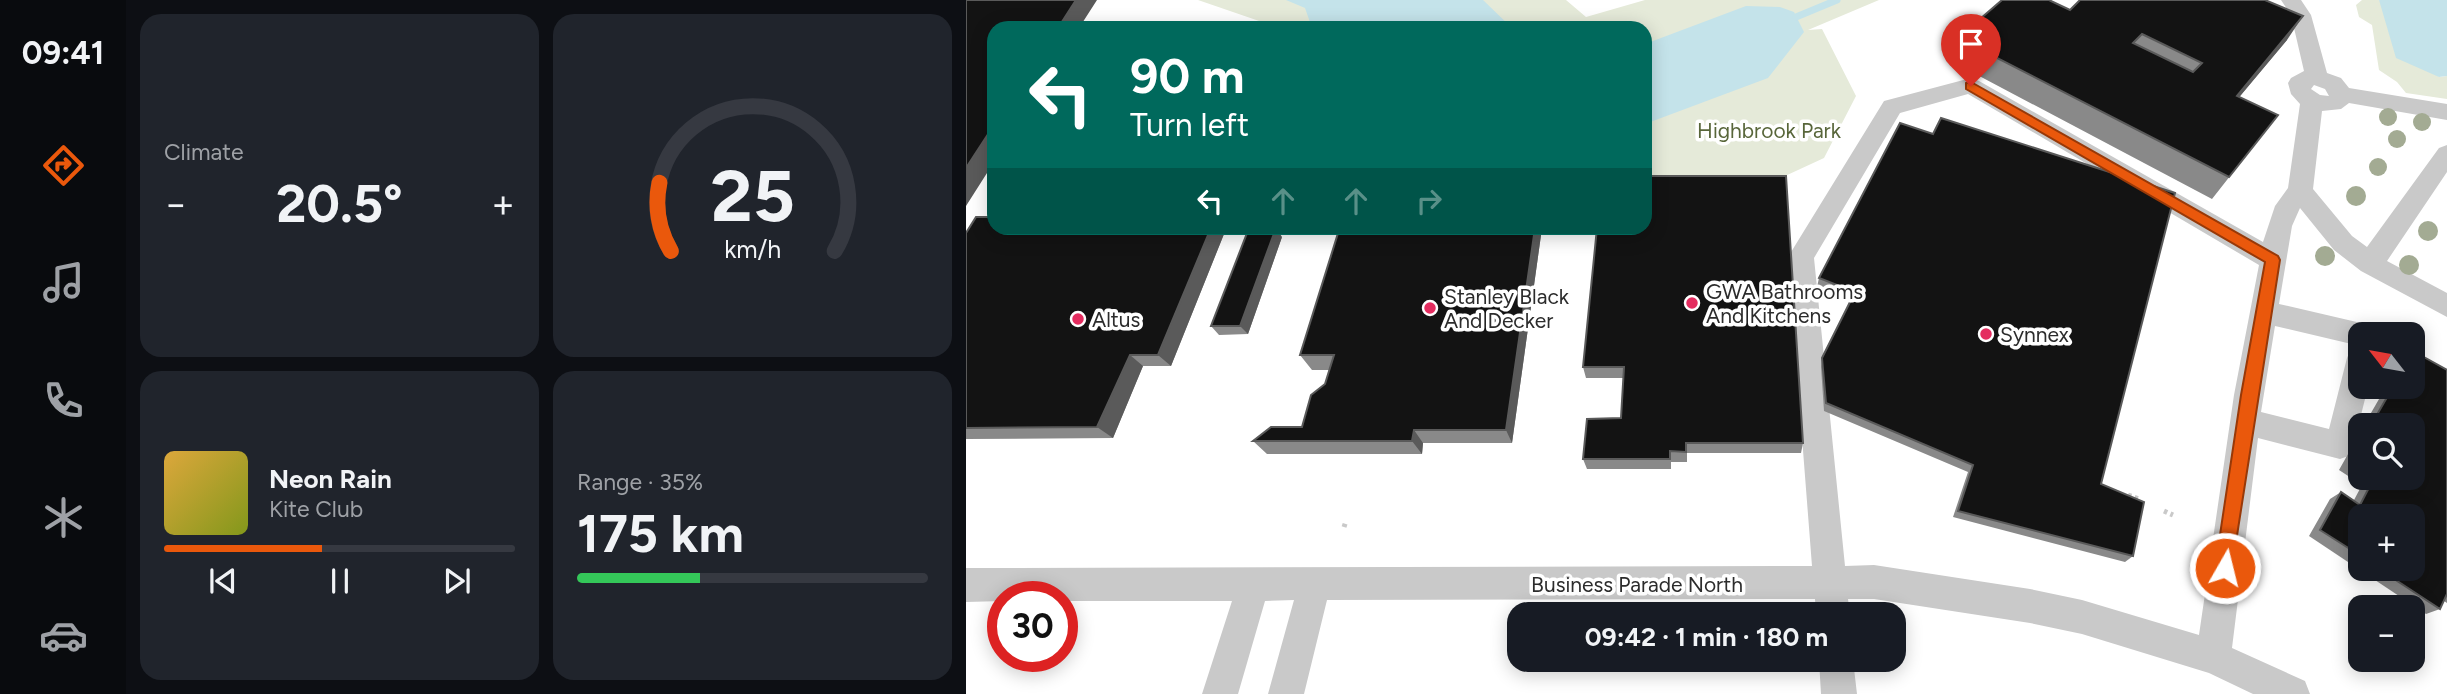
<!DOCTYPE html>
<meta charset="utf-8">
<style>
body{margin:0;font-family:Figtree,sans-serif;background:#20242c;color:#f1f3f6;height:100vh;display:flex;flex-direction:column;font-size:26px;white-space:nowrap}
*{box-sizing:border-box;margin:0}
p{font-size:23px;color:#9ea1a6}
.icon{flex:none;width:38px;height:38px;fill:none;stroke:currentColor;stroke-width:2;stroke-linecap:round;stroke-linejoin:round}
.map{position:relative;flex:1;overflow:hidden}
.sheet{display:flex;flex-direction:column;gap:14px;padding:14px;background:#0d0f14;width:840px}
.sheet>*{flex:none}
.top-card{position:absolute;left:21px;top:21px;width:665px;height:214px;border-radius:21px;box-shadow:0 4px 18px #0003;background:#00695c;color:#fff;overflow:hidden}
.needle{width:46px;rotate:301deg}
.buttons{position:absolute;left:1382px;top:322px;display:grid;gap:14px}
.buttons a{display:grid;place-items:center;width:77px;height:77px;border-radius:14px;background:#171b24;box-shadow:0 4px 18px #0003;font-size:35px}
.speed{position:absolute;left:21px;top:581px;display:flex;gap:14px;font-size:35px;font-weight:700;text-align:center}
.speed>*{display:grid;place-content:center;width:91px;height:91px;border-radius:50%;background:#171b24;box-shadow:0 4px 18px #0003;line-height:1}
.speed .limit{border:10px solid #d22;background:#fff;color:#111}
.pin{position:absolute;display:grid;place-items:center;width:60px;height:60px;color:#fff;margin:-72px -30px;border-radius:50% 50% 50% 0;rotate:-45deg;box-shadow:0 0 7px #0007}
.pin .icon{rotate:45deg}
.me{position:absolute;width:77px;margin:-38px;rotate:8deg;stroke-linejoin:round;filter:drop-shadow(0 0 5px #0008)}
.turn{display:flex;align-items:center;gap:24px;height:147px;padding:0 28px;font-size:32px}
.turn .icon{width:91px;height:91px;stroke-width:2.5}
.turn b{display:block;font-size:49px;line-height:60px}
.lanes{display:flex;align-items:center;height:66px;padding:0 28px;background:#0003;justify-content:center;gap:35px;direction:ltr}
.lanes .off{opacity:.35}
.big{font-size:52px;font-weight:700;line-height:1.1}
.sheet .card{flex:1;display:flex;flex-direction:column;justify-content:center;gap:10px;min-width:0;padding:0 24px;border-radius:21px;background:#20242c}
.sheet .dial{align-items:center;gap:0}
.dial svg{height:182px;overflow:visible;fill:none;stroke:#363941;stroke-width:7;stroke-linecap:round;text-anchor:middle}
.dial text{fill:#f1f3f6;stroke:none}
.song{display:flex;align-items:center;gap:21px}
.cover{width:84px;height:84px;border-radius:10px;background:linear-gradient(135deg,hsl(40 70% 55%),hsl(70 70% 35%))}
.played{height:7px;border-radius:4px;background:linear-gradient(90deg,#ea580c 45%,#363941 45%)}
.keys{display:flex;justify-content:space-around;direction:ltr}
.heat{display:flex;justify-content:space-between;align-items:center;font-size:38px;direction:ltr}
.charge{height:10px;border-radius:5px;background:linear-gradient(90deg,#34c759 35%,#363941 0)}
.sheet .tiles{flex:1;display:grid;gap:14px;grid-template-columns:repeat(2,1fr)}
.trip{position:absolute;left:541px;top:602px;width:399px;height:70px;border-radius:21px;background:#171b24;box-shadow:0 4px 18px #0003;font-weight:700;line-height:70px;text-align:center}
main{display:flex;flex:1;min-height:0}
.menu{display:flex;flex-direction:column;width:126px;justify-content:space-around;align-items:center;background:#090b0e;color:#9ea1a6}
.menu .icon{width:49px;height:49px}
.menu .current{color:#ea580c}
.menu b{font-size:32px;color:#f1f3f6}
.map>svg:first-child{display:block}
</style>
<main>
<nav class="menu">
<b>09:41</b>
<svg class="icon current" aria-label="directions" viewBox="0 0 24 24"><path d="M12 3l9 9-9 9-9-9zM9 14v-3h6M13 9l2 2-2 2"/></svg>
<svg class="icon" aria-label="music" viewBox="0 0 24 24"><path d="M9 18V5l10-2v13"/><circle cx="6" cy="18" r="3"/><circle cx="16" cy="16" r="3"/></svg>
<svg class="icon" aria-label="phone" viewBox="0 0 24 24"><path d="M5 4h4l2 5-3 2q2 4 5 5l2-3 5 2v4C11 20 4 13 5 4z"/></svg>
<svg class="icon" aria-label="climate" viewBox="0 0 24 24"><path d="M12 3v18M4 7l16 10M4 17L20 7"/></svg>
<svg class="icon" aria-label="car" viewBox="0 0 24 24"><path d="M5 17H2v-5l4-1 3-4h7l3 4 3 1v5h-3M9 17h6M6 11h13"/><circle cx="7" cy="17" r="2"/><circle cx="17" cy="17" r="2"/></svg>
</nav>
<section class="sheet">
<div class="tiles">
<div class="card"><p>Climate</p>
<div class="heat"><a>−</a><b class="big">20.5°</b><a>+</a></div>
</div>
<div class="card dial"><svg viewBox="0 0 100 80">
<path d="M14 69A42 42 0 1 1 86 69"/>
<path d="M14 69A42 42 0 0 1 9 39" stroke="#ea580c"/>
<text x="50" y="56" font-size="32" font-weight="700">25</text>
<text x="50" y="72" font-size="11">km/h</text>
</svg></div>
<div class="card">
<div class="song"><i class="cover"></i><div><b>Neon Rain</b><p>Kite Club</p></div></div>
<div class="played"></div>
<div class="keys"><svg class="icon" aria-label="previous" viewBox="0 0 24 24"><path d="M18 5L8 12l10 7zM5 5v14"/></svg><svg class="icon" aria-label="pause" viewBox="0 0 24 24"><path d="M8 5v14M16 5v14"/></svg><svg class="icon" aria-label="next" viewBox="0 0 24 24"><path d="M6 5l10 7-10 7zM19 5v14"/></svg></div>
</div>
<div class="card"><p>Range · 35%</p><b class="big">175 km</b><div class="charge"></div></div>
</div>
</section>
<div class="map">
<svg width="1481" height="694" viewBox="0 0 1481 694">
<rect width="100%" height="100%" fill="#fff"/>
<!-- green -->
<path fill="#e5ead9" d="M 232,0 L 600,0 L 620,17 L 679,0 L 913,0 L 842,30 L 856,29 L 890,96 L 858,158 L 808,181 L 679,177 L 679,28 L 304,28 L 296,22 Z
M 1396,0 L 1413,0 L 1473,77 L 1481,76 L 1481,99 L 1440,93 L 1431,82 L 1413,70 L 1406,25 L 1393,17 L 1390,5 Z"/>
<!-- water -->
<path fill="#c4e3ea" d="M 320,0 L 517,0 L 546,28 L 346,28 L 339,8 Z
M 1413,0 L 1481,0 L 1481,76 L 1473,77 L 1430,58 Z
M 780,6 L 814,7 L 828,12 L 838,32 L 802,78 L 679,124 L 679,44 Z"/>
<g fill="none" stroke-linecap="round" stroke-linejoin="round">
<!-- stream -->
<path stroke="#c4e3ea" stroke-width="7" d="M 830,17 L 871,0"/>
<!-- path -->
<path stroke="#c9c9c9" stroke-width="5" stroke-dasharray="3.5 3.5" stroke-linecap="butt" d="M 1162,495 L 1173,499
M 1198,511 L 1207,515
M 378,527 L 380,521"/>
<!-- minor -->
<path fill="#c9c9c9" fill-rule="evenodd" d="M 1315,0 L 1335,0 L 1345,15 L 1361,73 L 1375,78 L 1383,88 L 1481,104 L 1481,120 L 1383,103 L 1375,109 L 1356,111 L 1347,189 L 1386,236 L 1401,247 L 1473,148 L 1481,145 L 1481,172 L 1421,261 L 1481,293 L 1481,317 L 1395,271 L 1368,250 L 1334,208 L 1326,226 L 1313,304 L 1395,323 L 1405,327 L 1409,334 L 1395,334 L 1395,387 L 1402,387 L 1385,455 L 1374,459 L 1292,438 L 1266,648 L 1339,681 L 1344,694 L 1287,694 L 1243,673 L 1116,634 L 1064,623 L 908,599 L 882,599 L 884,614 L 850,614 L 849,599 L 361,600 L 338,694 L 302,694 L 328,600 L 299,601 L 272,694 L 236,694 L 266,601 L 96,601 L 96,597 L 37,597 L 37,601 L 0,602 L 0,568 L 846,566 L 822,257 L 918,101 L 1005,78 L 1013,81 L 1297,242 L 1309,206 L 1322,188 L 1334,104 L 1325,94 L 1322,83 L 1325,78 L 1338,71 L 1325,15 ZM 1348,85 L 1359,89 L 1363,96 L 1354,95 L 1345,89 ZM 1002,94 L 1293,265 L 1268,395 L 1233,635 L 1116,600 L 1064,589 L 908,565 L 879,566 L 848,258 L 934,113 ZM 1309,326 L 1394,346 L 1385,349 L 1381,358 L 1363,429 L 1295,412 Z
M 853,660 L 887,660 L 891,694 L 855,694 Z"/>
</g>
<!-- trees -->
<g fill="#a3ab93">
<circle cx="1422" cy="117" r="9"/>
<circle cx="1456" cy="122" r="9"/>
<circle cx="1431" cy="139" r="9"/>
<circle cx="1412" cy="167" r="9"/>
<circle cx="1390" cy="196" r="10"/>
<circle cx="1462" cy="231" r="10"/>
<circle cx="1359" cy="256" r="10"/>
<circle cx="1443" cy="265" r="10"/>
</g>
<!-- wall -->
<path fill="#898989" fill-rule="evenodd" d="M 1104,10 L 1321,40 L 1273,97 L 1312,115 L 1246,199 L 985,61 L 992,38 Z
M 934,123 L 1135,484 L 1167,556 L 1159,562 L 987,517 L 1002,472 L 858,411 L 855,367 L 856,358 L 885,300 L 851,287 L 853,278 Z
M 576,228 L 546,443 L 457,443 L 456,454 L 301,454 L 287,441 L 336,427 L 359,384 L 363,370 L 346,370 L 334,355 Z
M 631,228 L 837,443 L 835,453 L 721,453 L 721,462 L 705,462 L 705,469 L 621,469 L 617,459 L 655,418 L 658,378 L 620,378 L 617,367 Z
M 260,229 L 205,366 L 177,366 L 147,438 L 0,439 L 0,233 Z
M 316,237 L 282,334 L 253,335 L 245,326 Z
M 1481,370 L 1481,603 L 1478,601 L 1474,609 L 1460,614 L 1343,536 L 1364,499 L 1375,492 L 1388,500 L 1396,485 L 1373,470 L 1395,431 L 1395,478 L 1447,478 L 1447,425 L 1398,425 L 1420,387 L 1447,387 ZM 1395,516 L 1447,569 L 1395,569 Z"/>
<!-- shaded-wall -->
<path fill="#5a5a5a" d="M 110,0 L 131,0 L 113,28 L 92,28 Z
M 1337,16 L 1321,40 L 1255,119 L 1271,96 Z
M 28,125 L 28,162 L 0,206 L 0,168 Z
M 245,228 L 259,228 L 260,229 L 205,366 L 192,355 Z
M 310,228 L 316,237 L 282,334 L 274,326 Z
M 569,228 L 576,228 L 546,443 L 540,430 Z
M 164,355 L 177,366 L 147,438 L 131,427 Z
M 448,430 L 457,443 L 456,454 L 446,441 Z"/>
<!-- building -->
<path fill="#131313" stroke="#5a5a5a" stroke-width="2" fill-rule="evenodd" d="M 0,0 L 110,0 L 92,28 L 28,28 L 28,125 L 0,168 Z
M 1036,0 L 1083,0 L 1104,10 L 1114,0 L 1299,0 L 1337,16 L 1271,96 L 1312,115 L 1263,177 L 992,38 ZM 1176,34 L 1236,63 L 1227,72 L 1167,43 Z
M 975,118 L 1209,193 L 1135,484 L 1178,502 L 1167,556 L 992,511 L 1007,465 L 860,403 L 856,358 L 889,292 L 853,278 L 934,123 L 967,134 Z
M 679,176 L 820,176 L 837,443 L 720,443 L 720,452 L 704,451 L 704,459 L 617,459 L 621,419 L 655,418 L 658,367 L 617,367 L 631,228 L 679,228 Z
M 10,217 L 28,217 L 28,228 L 245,228 L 192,355 L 164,355 L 131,427 L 0,428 L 0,233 Z
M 283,228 L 310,228 L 274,326 L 245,326 Z
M 404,228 L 569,228 L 540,430 L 448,430 L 446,441 L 287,441 L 305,427 L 336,427 L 345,395 L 359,384 L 368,355 L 334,355 L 373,230 L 403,229 Z
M 1447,351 L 1481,370 L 1481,594 L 1474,609 L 1413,569 L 1447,569 L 1447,516 L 1395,516 L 1395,556 L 1354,530 L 1375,492 L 1394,505 L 1408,478 L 1447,478 L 1447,425 L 1405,425 L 1427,387 L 1447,387 Z
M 1395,444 L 1395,469 L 1384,463 Z"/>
<!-- route -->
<path fill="#ea580c" stroke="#983908" stroke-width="2" d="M 1005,82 L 1312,256 L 1314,260 L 1265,574 L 1259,577 L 1252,574 L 1249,568 L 1275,395 L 1299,262 L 1000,89 L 1000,83 Z"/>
<!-- markers -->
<g fill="#e42c5f" stroke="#fff" stroke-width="2.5">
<circle cx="726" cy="303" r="7"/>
<circle cx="464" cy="308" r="7"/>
<circle cx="112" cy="319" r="7"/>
<circle cx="1020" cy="334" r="7"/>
</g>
<g text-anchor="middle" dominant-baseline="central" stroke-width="7" stroke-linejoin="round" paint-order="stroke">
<!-- park labels -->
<g font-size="21" fill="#58663a" stroke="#fff">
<text x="803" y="130">Highbrook Park</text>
</g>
<!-- poi labels -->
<g font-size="21" fill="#2c2c2c" stroke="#fff" text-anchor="start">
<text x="740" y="291">GWA Bathrooms<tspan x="740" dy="24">And Kitchens</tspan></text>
<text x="478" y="296">Stanley Black<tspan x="478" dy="24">And Decker</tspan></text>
<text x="126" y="319">Altus</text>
<text x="1034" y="334">Synnex</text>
</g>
<!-- street labels -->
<g font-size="21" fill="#2c2c2c" stroke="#fff">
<text x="671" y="584">Business Parade North</text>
</g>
</g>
</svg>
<div class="buttons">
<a><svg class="needle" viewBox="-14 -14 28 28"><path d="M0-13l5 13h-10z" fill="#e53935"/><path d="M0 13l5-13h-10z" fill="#9ea1a6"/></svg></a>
<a><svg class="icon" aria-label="search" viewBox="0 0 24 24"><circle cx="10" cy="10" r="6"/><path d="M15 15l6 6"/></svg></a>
<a>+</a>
<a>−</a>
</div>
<div class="speed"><div class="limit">30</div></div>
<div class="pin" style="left:1005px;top:86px;background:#d93025"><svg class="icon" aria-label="arrive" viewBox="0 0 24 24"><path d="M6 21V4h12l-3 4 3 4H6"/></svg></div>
<svg class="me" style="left:1259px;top:568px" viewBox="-20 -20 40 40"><circle r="17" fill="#ea580c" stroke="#fff" stroke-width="3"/><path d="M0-11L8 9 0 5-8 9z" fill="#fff"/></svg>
<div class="trip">09:42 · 1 min · 180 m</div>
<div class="top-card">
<div class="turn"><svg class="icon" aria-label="left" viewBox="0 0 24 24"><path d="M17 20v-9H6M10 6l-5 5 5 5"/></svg><div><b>90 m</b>Turn left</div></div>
<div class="lanes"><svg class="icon" aria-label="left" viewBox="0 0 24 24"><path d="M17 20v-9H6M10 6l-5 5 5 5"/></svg><svg class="icon off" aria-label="ahead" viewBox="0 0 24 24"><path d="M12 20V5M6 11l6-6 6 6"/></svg><svg class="icon off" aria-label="ahead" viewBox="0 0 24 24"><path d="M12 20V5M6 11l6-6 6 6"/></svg><svg class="icon off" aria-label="right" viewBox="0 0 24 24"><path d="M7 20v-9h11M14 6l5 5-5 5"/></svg></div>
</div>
</div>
</main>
